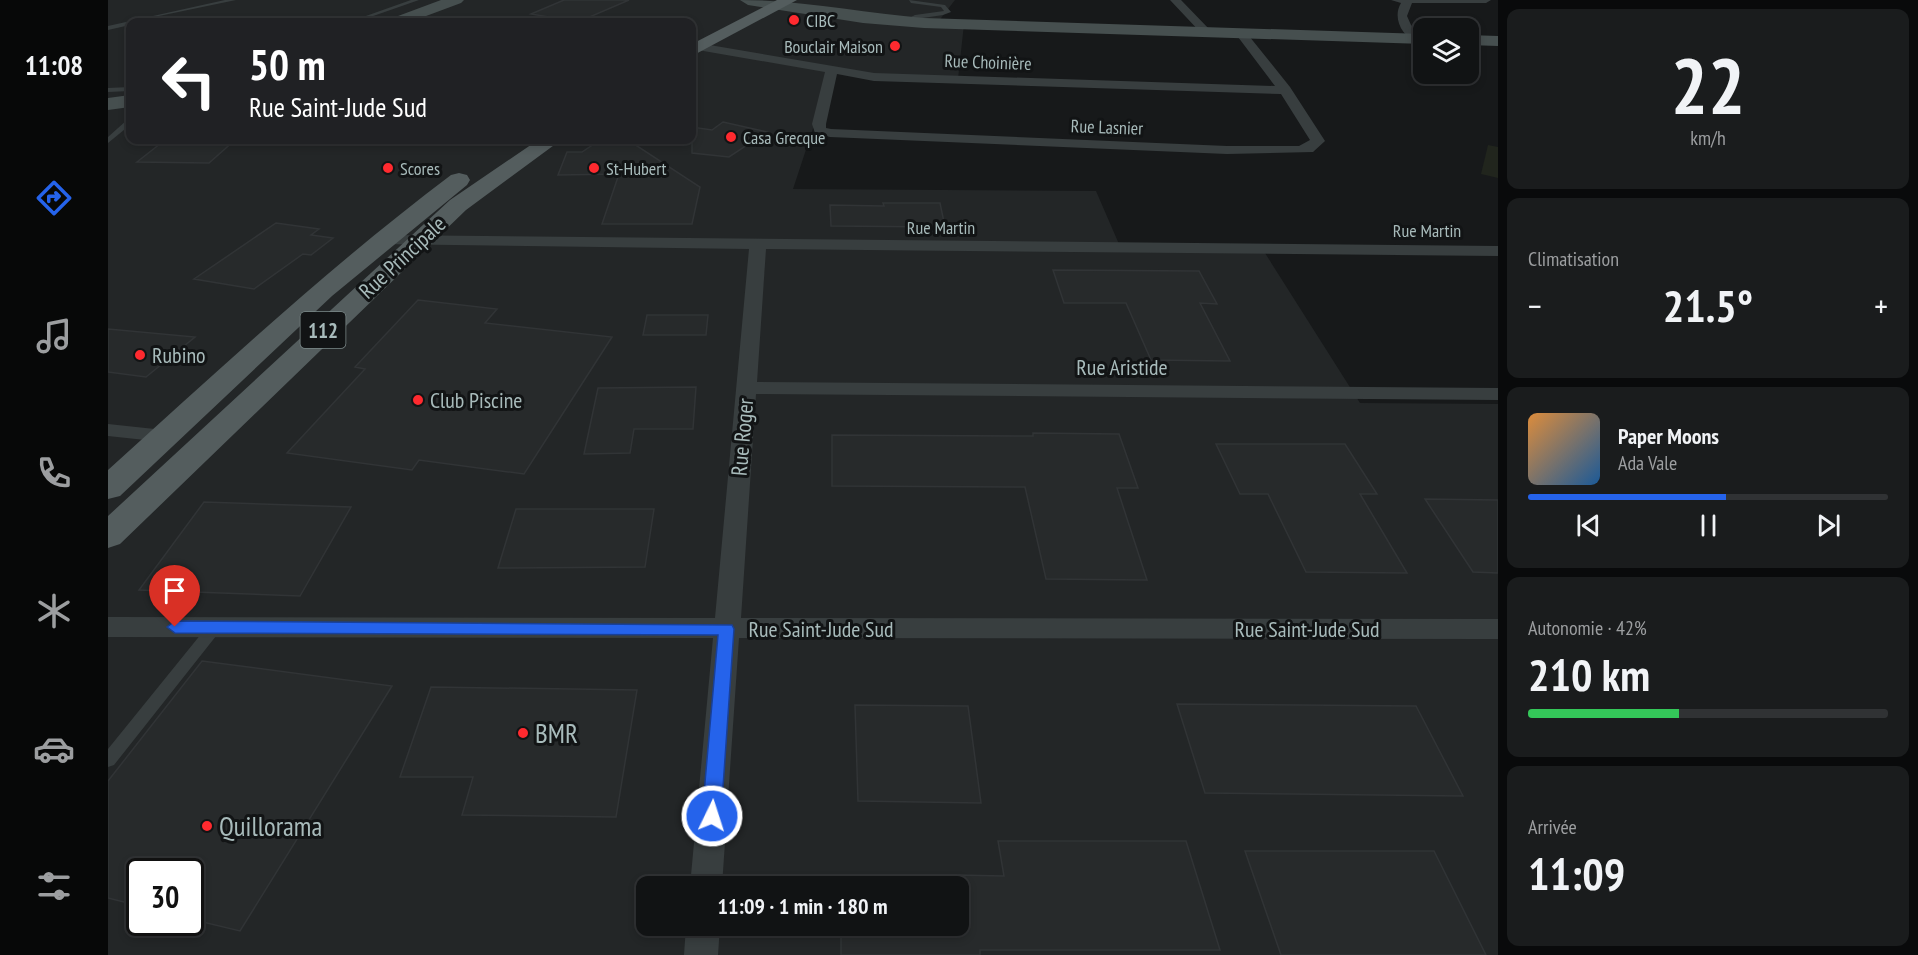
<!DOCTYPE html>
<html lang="fr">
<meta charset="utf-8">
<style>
body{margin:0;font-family:"PT Sans Narrow",sans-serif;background:#1a1c1d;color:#f1f3f6;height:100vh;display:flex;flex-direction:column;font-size:22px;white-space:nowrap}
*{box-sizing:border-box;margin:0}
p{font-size:20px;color:#9c9ea0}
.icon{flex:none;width:33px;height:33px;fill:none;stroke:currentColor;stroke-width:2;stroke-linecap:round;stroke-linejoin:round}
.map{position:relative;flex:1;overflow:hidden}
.side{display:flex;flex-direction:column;gap:9px;padding:9px;background:#090a0b;width:420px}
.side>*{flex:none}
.guide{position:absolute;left:18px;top:18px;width:570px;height:126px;border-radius:12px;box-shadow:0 3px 9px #0003,0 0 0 2px #303234;background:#202124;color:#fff;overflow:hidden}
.fabs{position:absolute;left:1305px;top:18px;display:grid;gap:12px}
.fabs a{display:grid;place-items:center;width:66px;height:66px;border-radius:12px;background:#111314;box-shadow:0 3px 9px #0003,0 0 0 2px #303234;font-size:30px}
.speed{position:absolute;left:18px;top:858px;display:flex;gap:12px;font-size:30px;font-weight:700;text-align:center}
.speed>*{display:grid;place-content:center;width:78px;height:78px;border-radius:50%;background:#111314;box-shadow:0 3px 9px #0003,0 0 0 2px #303234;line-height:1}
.speed .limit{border:3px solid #111;border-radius:9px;background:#fff;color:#111}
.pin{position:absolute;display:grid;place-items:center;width:51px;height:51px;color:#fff;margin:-62px -26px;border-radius:50% 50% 50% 0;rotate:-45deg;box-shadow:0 0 6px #0007}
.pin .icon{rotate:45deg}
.me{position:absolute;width:66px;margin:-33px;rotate:4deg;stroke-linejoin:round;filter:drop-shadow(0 0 4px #0008)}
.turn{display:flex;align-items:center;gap:21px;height:126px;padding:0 24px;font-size:27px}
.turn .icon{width:78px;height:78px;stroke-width:2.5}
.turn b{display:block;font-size:42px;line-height:51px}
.big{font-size:45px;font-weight:600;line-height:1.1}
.side .tile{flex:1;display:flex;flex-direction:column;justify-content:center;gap:9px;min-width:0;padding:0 21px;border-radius:12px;background:#1a1c1d}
.side .dial{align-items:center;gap:0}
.dial b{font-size:78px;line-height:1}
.song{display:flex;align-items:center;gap:18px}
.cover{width:72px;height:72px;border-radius:9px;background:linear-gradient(135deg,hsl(30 70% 55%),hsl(210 70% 35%))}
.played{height:6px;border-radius:3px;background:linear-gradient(90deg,#2563eb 55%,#303234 55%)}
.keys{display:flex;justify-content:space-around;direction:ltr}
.heat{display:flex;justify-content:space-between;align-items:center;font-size:33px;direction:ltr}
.charge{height:9px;border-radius:4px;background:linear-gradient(90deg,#34c759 42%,#303234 0)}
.trip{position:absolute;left:528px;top:876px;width:333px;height:60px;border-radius:12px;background:#111314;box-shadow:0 3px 9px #0003,0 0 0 2px #303234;font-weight:600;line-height:60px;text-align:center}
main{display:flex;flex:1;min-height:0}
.dock{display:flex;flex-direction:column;width:108px;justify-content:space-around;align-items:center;background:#070808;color:#9c9ea0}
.dock .icon{width:42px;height:42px}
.dock .on{color:#2563eb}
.dock b{font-size:27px;color:#f1f3f6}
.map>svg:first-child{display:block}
</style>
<main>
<nav class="dock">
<b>11:08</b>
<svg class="icon on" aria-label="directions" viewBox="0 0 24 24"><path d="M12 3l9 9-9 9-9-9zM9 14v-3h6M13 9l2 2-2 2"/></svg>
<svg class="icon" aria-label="music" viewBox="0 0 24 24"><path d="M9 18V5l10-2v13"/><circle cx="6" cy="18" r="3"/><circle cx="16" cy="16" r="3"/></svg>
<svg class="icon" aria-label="phone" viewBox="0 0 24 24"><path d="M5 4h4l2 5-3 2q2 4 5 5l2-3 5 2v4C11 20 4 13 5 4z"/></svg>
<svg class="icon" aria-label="climate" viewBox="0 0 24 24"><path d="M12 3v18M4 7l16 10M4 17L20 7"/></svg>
<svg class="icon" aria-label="car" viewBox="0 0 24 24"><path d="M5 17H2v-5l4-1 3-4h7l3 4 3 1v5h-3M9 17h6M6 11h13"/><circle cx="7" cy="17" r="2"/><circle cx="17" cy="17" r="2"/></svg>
<svg class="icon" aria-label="filters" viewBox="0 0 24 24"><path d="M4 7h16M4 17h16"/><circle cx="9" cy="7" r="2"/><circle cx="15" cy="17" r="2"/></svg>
</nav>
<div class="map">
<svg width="1390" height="955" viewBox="0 0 1390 955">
<rect width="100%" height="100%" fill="#17191a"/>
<!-- built -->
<path fill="#232627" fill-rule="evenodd" d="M 0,0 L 847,0 L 830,22 L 856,24 L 850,79 L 724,71 L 685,189 L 988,191 L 1014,251 L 1157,253 L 1252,403 L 1390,404 L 1390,955 L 597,955 L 600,926 L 850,926 L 850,886 L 603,886 L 657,262 L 618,629 L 598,886 L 538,886 L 538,926 L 595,926 L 593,955 L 0,955 ZM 22,22 L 584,22 L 584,140 L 22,140 ZM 32,872 L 82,872 L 82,922 L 32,922 Z"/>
<!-- green -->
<path fill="#21251d" d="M 1380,145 L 1390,147 L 1390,178 L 1373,174 Z"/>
<!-- building -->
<path fill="#272a2b" stroke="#313436" stroke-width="1.5" d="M 456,0 L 521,0 L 470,22 L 423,14 Z
M 615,122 L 659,132 L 621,157 L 584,153 L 584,127 L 604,130 Z
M 57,140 L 127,140 L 101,163 L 29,162 Z
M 492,140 L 520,140 L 592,187 L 584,224 L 494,224 L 511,174 L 450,175 L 459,152 L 474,152 Z
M 775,203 L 832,203 L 837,227 L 723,226 L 722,205 L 776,206 Z
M 168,223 L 211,229 L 203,235 L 225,238 L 203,255 L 195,254 L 146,289 L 86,279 Z
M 945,270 L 1091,271 L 1109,304 L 1092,303 L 1122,361 L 1043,360 L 1018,303 L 956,303 Z
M 310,300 L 389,309 L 377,323 L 504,337 L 416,474 L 311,460 L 304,470 L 179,453 L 257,369 L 247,367 Z
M 539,315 L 600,315 L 598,335 L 535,335 Z
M 0,329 L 87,337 L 38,377 L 0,372 Z
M 588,387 L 585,429 L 526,429 L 522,453 L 476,454 L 490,388 Z
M 925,433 L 1011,434 L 1030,488 L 1009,488 L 1039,580 L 938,579 L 917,487 L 724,486 L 724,435 L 925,436 Z
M 1108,444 L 1237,444 L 1269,494 L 1252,494 L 1299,573 L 1198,572 L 1160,494 L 1132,494 Z
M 1317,499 L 1390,500 L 1390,573 L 1365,572 Z
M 96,502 L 243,507 L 192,596 L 31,590 Z
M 408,509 L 546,509 L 537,567 L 390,568 Z
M 94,661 L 284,686 L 132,931 L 82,919 L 82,872 L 32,872 L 32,906 L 0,898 L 0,781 Z
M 323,687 L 529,690 L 508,817 L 354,815 L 365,777 L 292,777 Z
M 1069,704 L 1308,706 L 1355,796 L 1097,793 Z
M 747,705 L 860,706 L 873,803 L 750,801 Z
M 890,841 L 1078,841 L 1112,950 L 872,950 L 872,955 L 733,955 L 733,926 L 850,926 L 850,875 L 896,876 Z
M 1137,851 L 1326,851 L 1378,955 L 1173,955 Z"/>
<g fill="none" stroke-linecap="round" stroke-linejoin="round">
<!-- lane -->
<path fill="#383e3f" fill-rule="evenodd" d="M 117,0 L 128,0 L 22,22 L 22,25 L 0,30 L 0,26 Z
M 303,0 L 311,0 L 248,22 L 241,22 Z
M 801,0 L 837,5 L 843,12 L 835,15 L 808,19 L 795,23 L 795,21 L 807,15 L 836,11 L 833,7 L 803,3 Z
M 22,87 L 22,91 L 0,92 L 0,88 Z
M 19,120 L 22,120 L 22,125 L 0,143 L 0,137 Z
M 107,622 L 112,623 L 114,627 L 112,631 L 6,765 L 0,767 L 0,749 L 102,623 Z"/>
<!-- street -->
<path fill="#383e3f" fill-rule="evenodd" d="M 1062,0 L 1073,0 L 1102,30 L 1102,34 L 1094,34 Z
M 1283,0 L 1383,0 L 1378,3 L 1304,3 L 1299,16 L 1303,25 L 1316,39 L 1310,42 C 1294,37 1284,18 1293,3 Z
M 1133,30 L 1137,31 L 1182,87 L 1217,141 L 1205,152 L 1119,154 L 722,137 L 707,133 L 704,124 L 717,72 L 584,49 L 584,42 L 766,73 L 1167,86 L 1127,33 ZM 729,74 L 766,81 L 1173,94 L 1202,140 L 1191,146 L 1119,146 L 723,129 L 718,128 L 718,124 Z
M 276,235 L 1390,246 L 1390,256 L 658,249 L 649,382 L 1390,388 L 1390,400 L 648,394 L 633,618 L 1390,619 L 1390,639 L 631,638 L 614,886 L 582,886 L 605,638 L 0,637 L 0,617 L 607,618 L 641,249 L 270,244 L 268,240 L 270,236 Z
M 0,424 L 56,430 L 64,431 L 67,436 L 64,441 L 56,442 L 0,436 Z
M 578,926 L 612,926 L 610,955 L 576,955 Z"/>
<!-- secondary -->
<path fill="#464f4f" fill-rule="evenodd" d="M 333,0 L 356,0 L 353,3 L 302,22 L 280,22 L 282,19 Z
M 632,0 C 694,0 755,13 816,18 L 1316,34 L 1316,44 L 816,28 L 755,23 L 640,5 Z
M 1360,35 L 1390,36 L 1390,46 L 1360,45 Z
M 22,95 L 22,107 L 0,110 L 0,98 Z"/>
<!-- primary -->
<path fill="#545d5e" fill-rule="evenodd" d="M 669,0 L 689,0 L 584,56 L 584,44 Z
M 430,140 L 453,140 L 358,210 L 12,544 L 0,548 L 0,516 L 342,200 Z
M 351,173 L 359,175 L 362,180 L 359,185 L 224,296 L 12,496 L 0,499 L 0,470 C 112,369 222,266 343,175 Z"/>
</g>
<!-- route -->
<path fill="#2563eb" stroke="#184099" stroke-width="1.5" d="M 67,621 L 624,625 L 626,629 L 613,816 L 610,822 L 604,824 L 597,822 L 594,816 L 610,635 L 67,633 L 59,627 Z"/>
<!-- markers -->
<g fill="#ff2a2f" stroke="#121415" stroke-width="2">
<circle cx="686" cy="20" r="6"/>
<circle cx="787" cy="46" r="6"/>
<circle cx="623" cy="137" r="6"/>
<circle cx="280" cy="168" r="6"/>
<circle cx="486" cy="168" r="6"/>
<circle cx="32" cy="355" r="6"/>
<circle cx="310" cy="400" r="6"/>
<circle cx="415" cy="733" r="6"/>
<circle cx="99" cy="826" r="6"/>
</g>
<g text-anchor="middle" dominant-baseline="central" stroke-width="6" stroke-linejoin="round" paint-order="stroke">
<!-- far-poi labels -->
<g font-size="18" fill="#a8bbbb" stroke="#121415" text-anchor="start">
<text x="698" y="20">CIBC</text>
<text x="775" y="46" text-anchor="end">Bouclair Maison</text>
<text x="635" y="137">Casa Grecque</text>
<text x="292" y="168">Scores</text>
<text x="498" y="168">St-Hubert</text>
</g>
<!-- far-street labels -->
<g font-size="18" fill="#a8bbbb" stroke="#121415">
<text transform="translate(880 62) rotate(2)">Rue Choinière</text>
<text transform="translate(999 127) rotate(2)">Rue Lasnier</text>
<text x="833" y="227">Rue Martin</text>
<text x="1319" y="230">Rue Martin</text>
</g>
<!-- shield labels -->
<rect fill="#121415" stroke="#7b8989" stroke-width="1.5" x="192.5" y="312" width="45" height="36" rx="4.5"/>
<g font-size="21" font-weight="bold" fill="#a8bbbb">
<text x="215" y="330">112</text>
</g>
<!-- street labels -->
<g font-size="22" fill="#a8bbbb" stroke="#121415">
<text transform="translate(294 257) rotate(-43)">Rue Principale</text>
<text x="1014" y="367">Rue Aristide</text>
<text transform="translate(634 437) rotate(-85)">Rue Roger</text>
<text x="713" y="629">Rue Saint-Jude Sud</text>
<text x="1199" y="629">Rue Saint-Jude Sud</text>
</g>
<!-- poi labels -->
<g font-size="22" fill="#a8bbbb" stroke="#121415" text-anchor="start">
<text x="44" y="355">Rubino</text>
<text x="322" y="400">Club Piscine</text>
</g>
<!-- near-poi labels -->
<g font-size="27" fill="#a8bbbb" stroke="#121415" text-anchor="start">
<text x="427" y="733">BMR</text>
<text x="111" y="826">Quillorama</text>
</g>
</g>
</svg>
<div class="fabs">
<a><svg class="icon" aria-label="layers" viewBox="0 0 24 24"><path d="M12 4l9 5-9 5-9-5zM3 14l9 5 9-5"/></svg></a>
</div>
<div class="speed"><div class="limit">30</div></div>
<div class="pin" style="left:67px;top:627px;background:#d93025"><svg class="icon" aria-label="arrive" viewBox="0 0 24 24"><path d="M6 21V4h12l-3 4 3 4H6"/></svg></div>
<svg class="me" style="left:604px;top:816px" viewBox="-20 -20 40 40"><circle r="17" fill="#2563eb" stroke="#fff" stroke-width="3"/><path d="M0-11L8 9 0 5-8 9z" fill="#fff"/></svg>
<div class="trip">11:09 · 1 min · 180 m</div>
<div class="guide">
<div class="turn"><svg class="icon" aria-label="left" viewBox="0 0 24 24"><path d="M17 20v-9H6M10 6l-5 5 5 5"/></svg><div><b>50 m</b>Rue Saint-Jude Sud</div></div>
</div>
</div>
<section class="side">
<div class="tile dial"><b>22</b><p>km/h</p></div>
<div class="tile"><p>Climatisation</p>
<div class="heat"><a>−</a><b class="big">21.5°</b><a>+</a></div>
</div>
<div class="tile">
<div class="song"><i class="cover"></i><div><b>Paper Moons</b><p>Ada Vale</p></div></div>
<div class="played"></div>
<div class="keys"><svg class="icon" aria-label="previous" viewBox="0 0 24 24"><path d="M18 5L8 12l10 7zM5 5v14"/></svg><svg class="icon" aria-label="pause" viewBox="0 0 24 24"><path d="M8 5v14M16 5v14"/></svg><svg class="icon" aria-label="next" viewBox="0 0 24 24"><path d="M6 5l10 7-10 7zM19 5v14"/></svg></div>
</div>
<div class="tile"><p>Autonomie · 42%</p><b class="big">210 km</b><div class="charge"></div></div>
<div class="tile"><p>Arrivée</p><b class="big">11:09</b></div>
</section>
</main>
